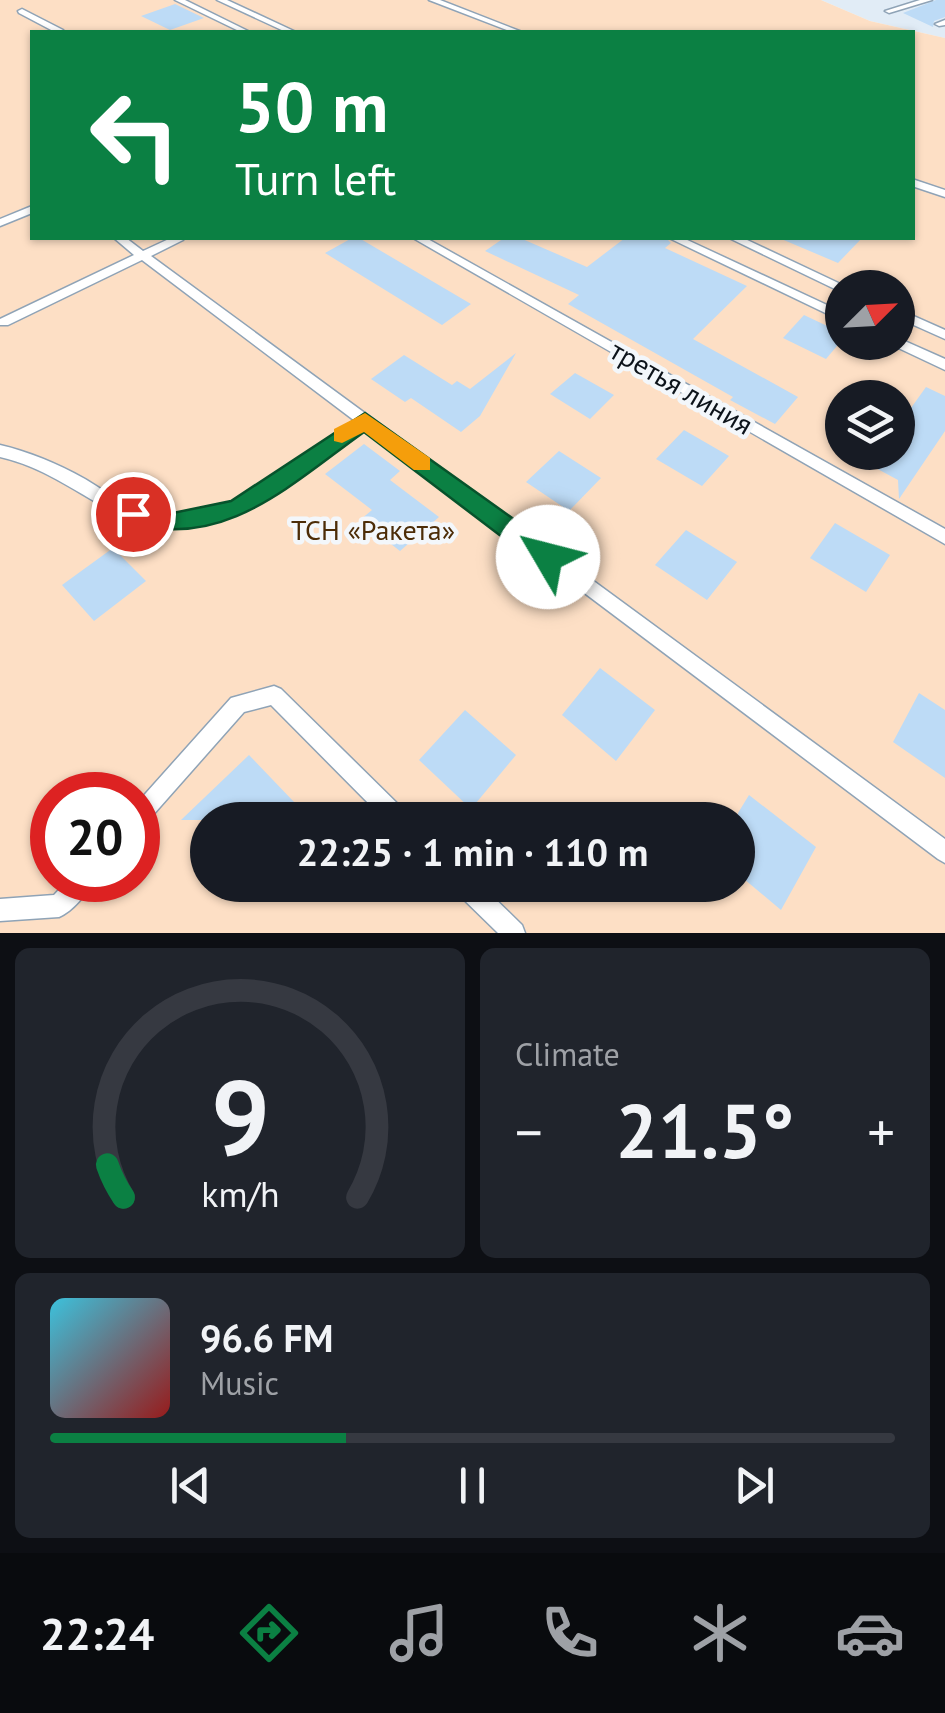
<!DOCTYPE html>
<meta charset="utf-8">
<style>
body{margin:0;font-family:"PT Sans",sans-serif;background:#20242c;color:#f1f3f6;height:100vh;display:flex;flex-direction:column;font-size:38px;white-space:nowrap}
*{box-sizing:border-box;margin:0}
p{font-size:32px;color:#9ea1a6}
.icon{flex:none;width:55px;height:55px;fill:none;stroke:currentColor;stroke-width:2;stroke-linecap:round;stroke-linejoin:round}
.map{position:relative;height:933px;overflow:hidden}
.details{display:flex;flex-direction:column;gap:15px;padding:15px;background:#0d0f14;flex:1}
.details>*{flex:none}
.guide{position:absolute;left:30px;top:30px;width:885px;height:210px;border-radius:0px;box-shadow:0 2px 8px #0004;background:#0b8043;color:#fff;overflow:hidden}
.needle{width:65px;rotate:66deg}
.buttons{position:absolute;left:825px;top:270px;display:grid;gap:20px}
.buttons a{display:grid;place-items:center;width:90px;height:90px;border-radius:50%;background:#171b24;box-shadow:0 2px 8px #0004;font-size:50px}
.speed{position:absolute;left:30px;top:772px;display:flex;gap:20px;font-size:50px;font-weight:700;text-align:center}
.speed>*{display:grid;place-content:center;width:130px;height:130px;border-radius:50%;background:#171b24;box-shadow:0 2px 8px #0004;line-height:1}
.speed .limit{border:15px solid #d22;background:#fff;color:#111}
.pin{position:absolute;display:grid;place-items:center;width:85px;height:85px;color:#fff;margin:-42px;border:5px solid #fff;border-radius:50%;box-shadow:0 2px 10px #0007}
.me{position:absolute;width:110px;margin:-55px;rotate:307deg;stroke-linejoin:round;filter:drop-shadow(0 0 8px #0008)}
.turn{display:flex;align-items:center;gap:35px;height:210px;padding:0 40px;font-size:45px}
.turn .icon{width:130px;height:130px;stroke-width:2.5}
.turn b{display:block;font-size:70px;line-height:85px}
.big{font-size:75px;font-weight:800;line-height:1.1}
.details .widget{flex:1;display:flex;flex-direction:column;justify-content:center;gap:15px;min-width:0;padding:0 35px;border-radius:15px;background:#20242c}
.details .dial{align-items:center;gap:0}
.dial svg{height:260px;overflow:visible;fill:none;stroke:#363941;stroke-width:7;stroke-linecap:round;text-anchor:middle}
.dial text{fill:#f1f3f6;stroke:none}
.song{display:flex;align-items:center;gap:30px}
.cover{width:120px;height:120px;border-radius:15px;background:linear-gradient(135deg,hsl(190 70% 55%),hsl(0 70% 35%))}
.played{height:10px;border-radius:5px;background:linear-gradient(90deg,#0b8043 35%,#363941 35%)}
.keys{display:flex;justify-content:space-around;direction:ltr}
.heat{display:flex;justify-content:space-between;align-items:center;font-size:55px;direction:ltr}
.details .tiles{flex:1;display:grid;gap:15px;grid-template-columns:1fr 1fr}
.widget:last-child{grid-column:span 2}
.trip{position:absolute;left:190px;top:802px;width:565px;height:100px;border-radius:50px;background:#171b24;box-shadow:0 2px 8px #0004;font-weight:800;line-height:100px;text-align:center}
.dock{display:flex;height:160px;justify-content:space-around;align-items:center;background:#090b0e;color:#9ea1a6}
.dock .icon{width:70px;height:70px}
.dock .selected{color:#0b8043}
.dock b{font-size:45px;color:#f1f3f6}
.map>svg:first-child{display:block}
</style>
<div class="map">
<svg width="945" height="933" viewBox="0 0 945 933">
<rect width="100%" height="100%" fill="#f3f7fb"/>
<!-- built -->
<path fill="#e1ecf6" d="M 821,0 L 945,0 L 945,38 L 870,21 Z"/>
<!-- green -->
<path fill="#fddfc5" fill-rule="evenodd" d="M 0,0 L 821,0 L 870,21 L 945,38 L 945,933 L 0,933 ZM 32,32 L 912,32 L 912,238 L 32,238 ZM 842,288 L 898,288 L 898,342 L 842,342 ZM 842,398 L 898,398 L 898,452 L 842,452 ZM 52,795 L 138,795 L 138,880 L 52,880 ZM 208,820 L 738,820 L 738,885 L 208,885 Z"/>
<!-- building -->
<path fill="#bddbf6" d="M 936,0 L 945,0 L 945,17 L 934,21 L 933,27 L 903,13 Z
M 175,4 L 204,18 L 170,30 L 141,16 Z
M 352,238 L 359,238 L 471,304 L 442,325 L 325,253 Z
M 504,238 L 520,238 L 587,267 L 625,238 L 666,238 L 671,243 L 665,248 L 747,286 L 693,339 L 798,397 L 775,424 L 730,400 L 733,397 L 568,304 L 579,295 L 485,251 Z
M 779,238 L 862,238 L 838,263 Z
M 804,315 L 842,333 L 842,340 L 826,359 L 783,338 Z
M 516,353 L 480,416 L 461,432 L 411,398 L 405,402 L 371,379 L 404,355 L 452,385 L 457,381 L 470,389 Z
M 575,373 L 614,395 L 590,419 L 550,394 Z
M 926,387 L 945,396 L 945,431 L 899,499 L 898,480 L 846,452 L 898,452 L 898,426 Z
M 684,430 L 729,456 L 702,486 L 656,459 Z
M 364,444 L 400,471 L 390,480 L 439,517 L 400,551 L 360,520 L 372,510 L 325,474 Z
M 559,451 L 601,478 L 569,511 L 526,482 Z
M 835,523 L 890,555 L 866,592 L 810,558 Z
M 686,530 L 737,562 L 707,600 L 655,565 Z
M 113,548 L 146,581 L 94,621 L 62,585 Z
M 600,668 L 655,710 L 616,761 L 562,715 Z
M 919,693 L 945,710 L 945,778 L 893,742 Z
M 465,710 L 516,755 L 471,809 L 419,760 Z
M 249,755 L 295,803 L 278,820 L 181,820 Z
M 749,795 L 816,847 L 781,910 L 738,874 L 738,813 Z"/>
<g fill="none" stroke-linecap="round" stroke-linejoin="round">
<defs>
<path id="service" d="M 175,0 L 185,0 L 250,32 L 241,32 Z
M 217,0 L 227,0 L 296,32 L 286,32 Z
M 429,0 L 440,0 L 522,32 L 512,32 Z
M 920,0 L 932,0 L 889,13 L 885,11 Z
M 22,9 L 63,30 L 64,32 L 55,32 L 19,13 L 18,11 Z
M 945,20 L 945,25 L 939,26 L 935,24 Z
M 912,179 L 945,190 L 945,197 L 912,186 Z
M 32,206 L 32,213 L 0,226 L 0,219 Z
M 114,238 L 126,238 L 143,251 L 171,238 L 184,238 L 183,240 L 151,256 L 945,839 L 945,863 L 938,859 L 365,428 C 290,479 215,561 118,514 C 78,494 45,467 0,457 L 0,445 C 30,452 58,464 85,479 C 100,488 115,499 131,506 C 215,543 290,463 355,421 L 142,260 L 8,325 L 0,325 L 0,319 L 134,255 Z
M 413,238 L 426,238 L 945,529 L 945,544 Z
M 669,238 L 683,238 L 842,312 L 842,321 Z
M 729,238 L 743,238 L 849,288 L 842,288 L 842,292 L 839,291 Z
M 898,309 L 945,330 L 945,339 L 898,318 Z
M 898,338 L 945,359 L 945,370 L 892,345 L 891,342 L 898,342 Z
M 274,686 L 281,689 L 407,813 L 410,820 L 385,820 L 271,705 L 244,712 L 145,824 L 138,827 L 138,802 L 231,698 Z
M 68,880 L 93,880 C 87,894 73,911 59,917 L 0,921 L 0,899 L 54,895 Z
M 454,885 L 481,885 L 522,925 L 525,933 L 498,933 L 457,893 Z"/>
</defs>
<!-- service casing -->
<use href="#service" stroke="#8fa3b6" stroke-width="3"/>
<!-- service -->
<use href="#service" fill="#fff" fill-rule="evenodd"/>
</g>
<!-- route -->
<path fill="#0b8043" stroke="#07532c" stroke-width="2.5" d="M 365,413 L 557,550 L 560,557 L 557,565 L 539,565 L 364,432 C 291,484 221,554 125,521 L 121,514 L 133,505 L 173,513 L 231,501 Z"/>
<!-- slow -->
<path fill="#f59e0b" d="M 365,413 L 430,458 L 430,470 L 414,470 L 364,432 L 342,443 L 334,441 L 334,429 Z"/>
<g text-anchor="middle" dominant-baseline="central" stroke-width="9" stroke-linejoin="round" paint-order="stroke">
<!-- street labels -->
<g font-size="28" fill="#0c131a" stroke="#f3f7fb">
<text transform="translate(682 387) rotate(30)">третья линия</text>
</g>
<!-- park labels -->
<g font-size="28" fill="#4c2c07" stroke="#f3f7fb">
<text x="373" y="529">ТСН «Ракета»</text>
</g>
</g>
</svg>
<div class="buttons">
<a><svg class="needle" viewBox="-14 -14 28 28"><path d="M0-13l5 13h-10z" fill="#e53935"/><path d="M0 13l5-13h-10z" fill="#9ea1a6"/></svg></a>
<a><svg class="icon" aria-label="layers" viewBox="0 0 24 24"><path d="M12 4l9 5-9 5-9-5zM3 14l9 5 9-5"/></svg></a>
</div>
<div class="speed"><div class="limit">20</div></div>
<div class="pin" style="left:133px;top:514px;background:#d93025"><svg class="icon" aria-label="arrive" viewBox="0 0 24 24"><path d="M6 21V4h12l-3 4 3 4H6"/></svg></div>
<svg class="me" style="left:548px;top:557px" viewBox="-20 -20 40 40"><circle r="19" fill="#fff"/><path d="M0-13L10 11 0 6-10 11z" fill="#0b8043"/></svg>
<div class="trip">22:25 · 1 min · 110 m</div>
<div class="guide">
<div class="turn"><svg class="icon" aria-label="left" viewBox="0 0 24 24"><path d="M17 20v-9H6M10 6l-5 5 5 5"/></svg><div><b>50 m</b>Turn left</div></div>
</div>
</div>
<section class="details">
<div class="tiles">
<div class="widget dial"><svg viewBox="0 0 100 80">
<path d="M14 69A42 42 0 1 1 86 69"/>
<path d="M14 69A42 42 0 0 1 9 59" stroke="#0b8043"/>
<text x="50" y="56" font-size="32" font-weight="700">9</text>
<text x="50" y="72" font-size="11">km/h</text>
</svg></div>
<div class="widget"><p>Climate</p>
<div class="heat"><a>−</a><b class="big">21.5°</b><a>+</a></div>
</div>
<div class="widget">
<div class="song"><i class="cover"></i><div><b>96.6 FM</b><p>Music</p></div></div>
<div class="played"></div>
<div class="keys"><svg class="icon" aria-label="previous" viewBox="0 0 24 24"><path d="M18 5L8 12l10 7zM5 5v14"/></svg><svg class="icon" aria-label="pause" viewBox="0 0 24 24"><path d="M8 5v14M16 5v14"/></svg><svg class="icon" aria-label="next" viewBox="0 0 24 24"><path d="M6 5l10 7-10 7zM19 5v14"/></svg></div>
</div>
</div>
</section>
<nav class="dock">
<b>22:24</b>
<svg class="icon selected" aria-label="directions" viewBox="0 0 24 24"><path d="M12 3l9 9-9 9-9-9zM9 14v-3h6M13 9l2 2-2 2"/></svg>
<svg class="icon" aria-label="music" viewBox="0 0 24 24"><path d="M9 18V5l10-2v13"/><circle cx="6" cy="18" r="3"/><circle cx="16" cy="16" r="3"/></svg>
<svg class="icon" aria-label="phone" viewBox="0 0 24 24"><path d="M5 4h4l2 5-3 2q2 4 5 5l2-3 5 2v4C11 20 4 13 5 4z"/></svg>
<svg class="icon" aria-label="climate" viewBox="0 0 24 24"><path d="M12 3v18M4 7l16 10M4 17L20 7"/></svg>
<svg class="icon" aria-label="car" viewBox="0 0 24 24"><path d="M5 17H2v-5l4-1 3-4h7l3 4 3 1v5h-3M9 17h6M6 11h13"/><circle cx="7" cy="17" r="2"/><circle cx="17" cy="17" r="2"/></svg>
</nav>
